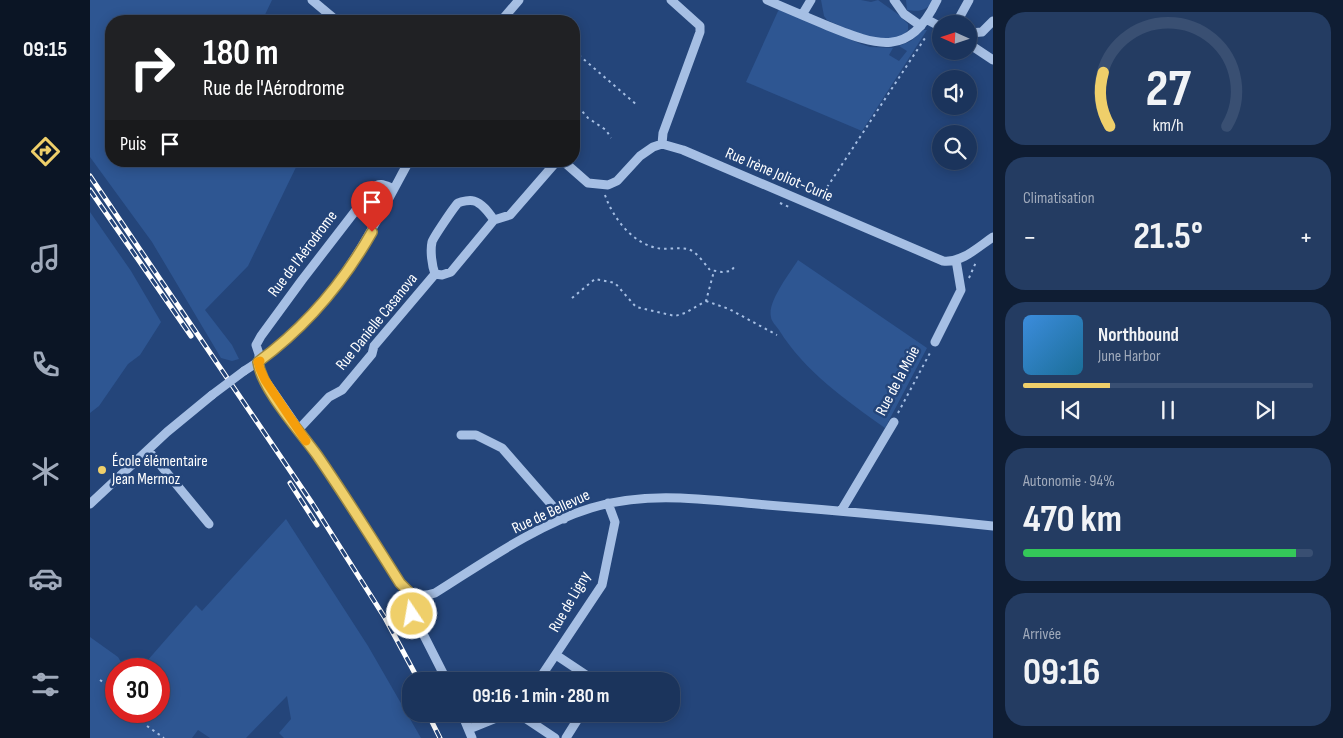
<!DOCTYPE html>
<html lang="fr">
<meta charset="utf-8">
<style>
body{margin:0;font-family:"Sofia Sans Condensed",sans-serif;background:#243c62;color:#f1f3f6;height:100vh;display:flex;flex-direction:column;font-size:19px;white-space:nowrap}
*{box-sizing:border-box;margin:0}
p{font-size:16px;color:#a0aabb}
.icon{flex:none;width:28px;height:28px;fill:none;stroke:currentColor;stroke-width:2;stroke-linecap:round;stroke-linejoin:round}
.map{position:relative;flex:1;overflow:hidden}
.sheet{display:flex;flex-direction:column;gap:12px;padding:12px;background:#0f1d33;width:350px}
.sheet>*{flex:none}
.hud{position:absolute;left:15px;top:15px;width:475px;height:152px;border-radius:20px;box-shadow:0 2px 12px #0003,0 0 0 1px #394f72;background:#202124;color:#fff;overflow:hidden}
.needle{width:32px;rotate:273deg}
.tools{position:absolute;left:842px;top:15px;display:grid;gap:10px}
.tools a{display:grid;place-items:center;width:45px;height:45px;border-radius:50%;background:#1b345c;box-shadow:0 2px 12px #0003,0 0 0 1px #394f72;font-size:25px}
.speed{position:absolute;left:15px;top:658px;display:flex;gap:10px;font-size:25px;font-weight:700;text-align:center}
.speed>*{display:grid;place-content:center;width:65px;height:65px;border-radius:50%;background:#1b345c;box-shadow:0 2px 12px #0003,0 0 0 1px #394f72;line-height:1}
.speed .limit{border:8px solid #d22;background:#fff;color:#111}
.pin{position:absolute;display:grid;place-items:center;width:42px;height:42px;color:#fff;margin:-51px -21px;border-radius:50% 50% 50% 0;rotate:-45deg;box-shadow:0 0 5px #0007}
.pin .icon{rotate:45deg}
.me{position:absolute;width:55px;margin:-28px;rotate:348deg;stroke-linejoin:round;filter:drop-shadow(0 0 4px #0008)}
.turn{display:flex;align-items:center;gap:18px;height:105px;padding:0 15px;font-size:22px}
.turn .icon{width:65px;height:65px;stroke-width:2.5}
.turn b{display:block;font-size:35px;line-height:42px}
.then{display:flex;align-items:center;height:48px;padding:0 15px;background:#0003;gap:10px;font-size:19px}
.big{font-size:38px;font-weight:700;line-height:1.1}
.sheet .tile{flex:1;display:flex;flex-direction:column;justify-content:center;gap:8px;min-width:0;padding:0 18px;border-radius:20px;background:#243c62}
.sheet .dial{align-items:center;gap:0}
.dial svg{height:130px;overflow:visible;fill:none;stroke:#394f72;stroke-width:7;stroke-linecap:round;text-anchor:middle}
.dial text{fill:#f1f3f6;stroke:none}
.song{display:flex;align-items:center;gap:15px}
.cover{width:60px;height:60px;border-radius:8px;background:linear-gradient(135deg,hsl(210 70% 55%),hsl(200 70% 35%))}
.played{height:5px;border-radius:2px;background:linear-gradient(90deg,#efcf6a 30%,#394f72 30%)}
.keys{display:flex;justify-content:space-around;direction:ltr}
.heat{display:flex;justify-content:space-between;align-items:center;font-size:28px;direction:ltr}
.charge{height:8px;border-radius:4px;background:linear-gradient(90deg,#34c759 94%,#394f72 0)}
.trip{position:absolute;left:312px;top:672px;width:278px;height:50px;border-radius:20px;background:#1b345c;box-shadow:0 2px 12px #0003,0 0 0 1px #394f72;font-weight:700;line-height:50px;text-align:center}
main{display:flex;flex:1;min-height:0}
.tabs{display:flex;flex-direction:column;width:90px;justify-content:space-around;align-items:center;background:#0b1525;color:#a0aabb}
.tabs .icon{width:35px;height:35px}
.tabs .active{color:#efcf6a}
.tabs b{font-size:22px;color:#f1f3f6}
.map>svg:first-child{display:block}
</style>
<main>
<nav class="tabs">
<b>09:15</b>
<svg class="icon active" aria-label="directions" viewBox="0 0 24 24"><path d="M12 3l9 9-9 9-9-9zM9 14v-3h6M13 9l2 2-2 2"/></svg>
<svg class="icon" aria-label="music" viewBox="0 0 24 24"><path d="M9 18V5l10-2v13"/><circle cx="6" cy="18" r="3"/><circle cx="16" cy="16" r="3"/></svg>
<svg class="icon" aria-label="phone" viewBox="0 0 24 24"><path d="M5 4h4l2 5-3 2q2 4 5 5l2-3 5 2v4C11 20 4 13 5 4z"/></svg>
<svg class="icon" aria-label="climate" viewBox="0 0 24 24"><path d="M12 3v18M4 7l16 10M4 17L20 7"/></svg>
<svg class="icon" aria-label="car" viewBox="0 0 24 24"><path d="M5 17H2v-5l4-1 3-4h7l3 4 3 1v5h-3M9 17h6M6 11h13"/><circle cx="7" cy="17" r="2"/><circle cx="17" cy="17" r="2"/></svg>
<svg class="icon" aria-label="filters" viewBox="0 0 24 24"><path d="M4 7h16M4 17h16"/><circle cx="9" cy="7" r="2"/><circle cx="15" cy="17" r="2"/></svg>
</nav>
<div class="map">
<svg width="903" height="738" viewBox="0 0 903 738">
<rect width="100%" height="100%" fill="#24457a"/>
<!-- green -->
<path fill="#2e5692" d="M 0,0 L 182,0 L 172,21 L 21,21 L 21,161 L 209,161 L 158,266 L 115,310 L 142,345 L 149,359 L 142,361 L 131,358 L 62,242 L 0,157 Z
M 731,0 L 771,0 L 781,2 L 788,0 L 809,15 L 818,24 L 818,30 C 802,52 755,28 737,20 L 734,16 Z
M 816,0 L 844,0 C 836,11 830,12 817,10 Z
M 689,9 L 771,44 L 780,47 L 803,48 L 799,55 L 809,61 L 817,51 L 809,46 L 821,41 L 833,30 L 837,30 L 772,131 L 656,82 Z
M 0,212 L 41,271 L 71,322 L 50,355 L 38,364 L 9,406 L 0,413 Z
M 708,260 L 837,348 L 795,428 C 756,400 715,372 689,330 C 687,327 681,321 681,317 C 677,302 700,273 708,260 Z
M 196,519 L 278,646 L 331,738 L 194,738 L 189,733 L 201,719 L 197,696 L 156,738 L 120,738 L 108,730 L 102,738 L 0,738 L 0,637 L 28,657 L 35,669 L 26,669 L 26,711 L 69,711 L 69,669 L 50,669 L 106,605 L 112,611 Z"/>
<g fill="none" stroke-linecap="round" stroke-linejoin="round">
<!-- path -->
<path stroke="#a6bfe4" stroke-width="2" stroke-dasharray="2.5 4" stroke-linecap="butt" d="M 438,21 L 446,18 L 450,21
M 484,51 L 547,105
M 484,102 L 498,118 L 516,130 L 521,138
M 655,164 L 665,168
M 515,195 C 523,218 542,243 567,248 C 577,250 588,247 598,249 C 607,252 614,263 620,270 L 632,272 L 641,271 L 645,266
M 730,198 L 837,35
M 690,203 L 699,207
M 879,278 L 886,262
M 482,298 L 505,279 L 525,283 L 546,307 L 585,316 L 595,313 L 616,301 L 624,271
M 616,301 L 639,309 L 687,335
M 808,413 L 841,351
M 10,680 L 26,691
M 58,711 L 64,716
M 57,726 L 74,738"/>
<!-- minor -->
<path stroke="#a6bfe4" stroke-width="9" d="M 222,0 L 247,21
M 677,0 C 697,9 717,17 738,26 C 788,46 819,58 847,0
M 804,0 L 814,14 L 831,26
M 712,15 L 721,0
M 836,19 L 851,27
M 868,20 L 879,0
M 411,21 L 429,0
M 855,24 C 862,19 869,18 875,24
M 851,31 L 851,38
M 880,33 L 892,32 L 903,21
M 879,44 L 903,60
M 572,144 L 573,133 L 610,32 L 610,26 L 581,0
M 473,161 L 498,183 L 518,185 L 527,181 L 550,156 L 563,147 L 572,144 L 593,150 L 853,261 C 872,263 888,247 903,237
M 304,189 C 296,186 290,181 283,188 L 212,280 L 171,336 L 166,345 L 169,354 L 169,369 L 175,380 L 226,454 L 310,583 C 320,595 330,598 345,593 C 393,563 446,525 501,508 C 558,490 619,500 677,505 C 752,511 828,518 903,526
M 345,274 C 342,266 340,251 342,242 C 343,238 364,207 368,203 C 372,201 380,200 384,201 C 392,203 399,213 404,220
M 845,342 L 871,290 L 866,260
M 154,371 C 239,318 273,246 319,161
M 208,430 L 239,397 L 252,390 L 282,354 L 284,346 L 345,274 L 352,275 L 361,272 L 404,220 L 420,215 L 467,161
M 371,435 L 386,435 L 412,448 L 474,519
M 58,450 L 119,524
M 0,504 L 77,432 L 122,395
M 751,511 L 804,422
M 322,595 L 320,603 L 323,614 L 357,681
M 466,655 L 505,681
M 448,681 L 512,585 L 525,522 L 518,503
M 372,714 L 382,738
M 429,714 L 465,738
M 379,729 L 416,714
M 476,738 L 491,714"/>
<defs>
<path id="rail" d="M 0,176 L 222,503 L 295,618 L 329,681
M 0,190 L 101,336
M 200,483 L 227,525
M 338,714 L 350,738"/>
</defs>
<!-- rail casing -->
<use href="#rail" stroke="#fff" stroke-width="5"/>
<!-- rail -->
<use href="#rail" stroke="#24457a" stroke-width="3" stroke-dasharray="9" stroke-linecap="butt"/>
<!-- minor-bridge -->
<path stroke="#a6bfe4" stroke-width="9" d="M 122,395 L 154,371"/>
</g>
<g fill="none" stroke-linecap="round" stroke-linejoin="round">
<defs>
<path id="route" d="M 282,232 C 253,283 216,327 168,362 C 172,390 210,431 227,455 C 256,497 283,540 310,583 L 322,595 L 320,603 L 322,614"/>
</defs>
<!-- route casing -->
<use href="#route" stroke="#9b8745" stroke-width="12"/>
<!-- route -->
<use href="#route" stroke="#efcf6a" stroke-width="9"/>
<!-- slow -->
<path stroke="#f59e0b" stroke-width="9" d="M 170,361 L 168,362 L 170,369 L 175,380 L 216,441"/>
</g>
<!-- markers -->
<circle fill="#efcf6a" stroke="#24457a" stroke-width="2" cx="12" cy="470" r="5"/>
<g text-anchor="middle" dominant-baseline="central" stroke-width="5" stroke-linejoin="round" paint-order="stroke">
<!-- street labels -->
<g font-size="16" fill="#fff" stroke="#24457a">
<text transform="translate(689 175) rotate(23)">Rue Irène Joliot-Curie</text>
<text transform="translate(213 254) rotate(-53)">Rue de l'Aérodrome</text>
<text transform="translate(287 322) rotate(-51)">Rue Danielle Casanova</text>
<text transform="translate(808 381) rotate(-62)">Rue de la Moie</text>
<text transform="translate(461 512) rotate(-25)">Rue de Bellevue</text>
<text transform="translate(480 602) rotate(-60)">Rue de Ligny</text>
</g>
<!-- poi labels -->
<g font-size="16" fill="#fff" stroke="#24457a" text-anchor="start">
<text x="22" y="461">École élémentaire<tspan x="22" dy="18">Jean Mermoz</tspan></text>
</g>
</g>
</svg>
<div class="tools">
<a><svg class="needle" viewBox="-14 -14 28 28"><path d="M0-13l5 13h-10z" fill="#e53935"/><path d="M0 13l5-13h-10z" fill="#a0aabb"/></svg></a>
<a><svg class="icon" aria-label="sound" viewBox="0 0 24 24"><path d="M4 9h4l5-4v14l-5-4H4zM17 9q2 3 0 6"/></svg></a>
<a><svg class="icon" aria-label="search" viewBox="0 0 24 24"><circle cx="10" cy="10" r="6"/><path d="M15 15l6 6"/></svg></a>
</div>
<div class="speed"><div class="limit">30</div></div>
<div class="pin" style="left:282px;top:232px;background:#d93025"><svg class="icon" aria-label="arrive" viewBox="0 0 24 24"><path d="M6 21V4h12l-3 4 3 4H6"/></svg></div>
<svg class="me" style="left:322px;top:614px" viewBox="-20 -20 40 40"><circle r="17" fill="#efcf6a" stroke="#fff" stroke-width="3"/><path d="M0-11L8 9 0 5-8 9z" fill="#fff"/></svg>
<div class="trip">09:16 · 1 min · 280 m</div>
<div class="hud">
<div class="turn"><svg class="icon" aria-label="right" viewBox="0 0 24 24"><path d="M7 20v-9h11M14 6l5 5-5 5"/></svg><div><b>180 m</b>Rue de l'Aérodrome</div></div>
<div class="then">Puis<svg class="icon" aria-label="arrive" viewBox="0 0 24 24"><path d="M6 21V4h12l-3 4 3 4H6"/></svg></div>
</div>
</div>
<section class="sheet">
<div class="tile dial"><svg viewBox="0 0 100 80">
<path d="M14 69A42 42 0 1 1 86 69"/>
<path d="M14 69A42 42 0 0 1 10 36" stroke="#efcf6a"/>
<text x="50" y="56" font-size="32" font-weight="700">27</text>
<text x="50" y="72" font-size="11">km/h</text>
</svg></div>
<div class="tile"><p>Climatisation</p>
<div class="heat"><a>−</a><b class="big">21.5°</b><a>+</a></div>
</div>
<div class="tile">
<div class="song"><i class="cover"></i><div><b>Northbound</b><p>June Harbor</p></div></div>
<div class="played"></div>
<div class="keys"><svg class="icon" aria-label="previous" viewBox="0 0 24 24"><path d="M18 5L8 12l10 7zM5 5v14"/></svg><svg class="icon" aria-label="pause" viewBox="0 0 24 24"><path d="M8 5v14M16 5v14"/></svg><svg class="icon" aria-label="next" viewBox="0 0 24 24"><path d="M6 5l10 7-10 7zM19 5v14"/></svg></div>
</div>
<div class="tile"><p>Autonomie · 94%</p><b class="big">470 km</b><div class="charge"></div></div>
<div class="tile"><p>Arrivée</p><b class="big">09:16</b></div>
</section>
</main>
